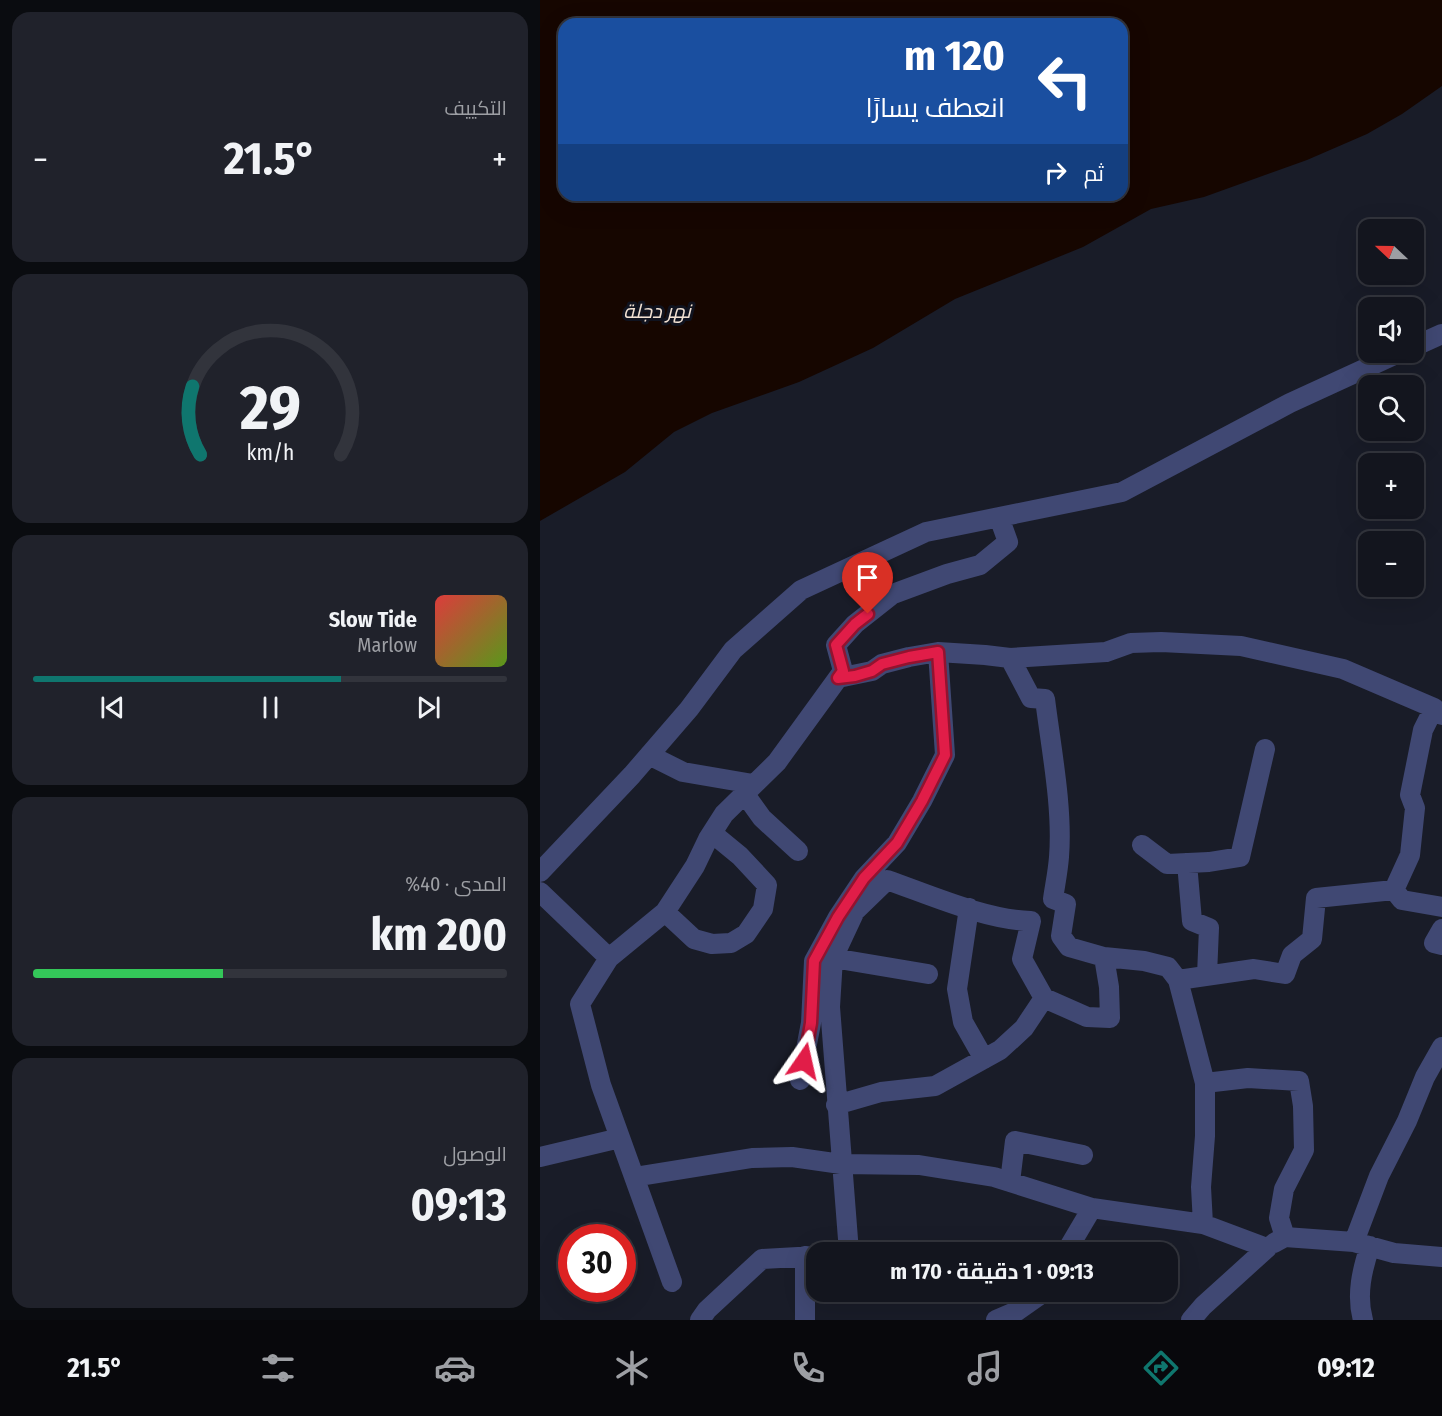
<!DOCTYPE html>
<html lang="ar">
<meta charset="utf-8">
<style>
body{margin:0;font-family:"Fira Sans Condensed",Cairo,sans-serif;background:#20222b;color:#f1f3f6;direction:rtl;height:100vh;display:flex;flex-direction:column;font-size:22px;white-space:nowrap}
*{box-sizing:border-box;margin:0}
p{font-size:20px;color:#9d9fa4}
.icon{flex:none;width:33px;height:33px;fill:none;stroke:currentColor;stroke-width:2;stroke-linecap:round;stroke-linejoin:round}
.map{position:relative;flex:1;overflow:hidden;direction:ltr}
.sheet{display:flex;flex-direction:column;gap:12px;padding:12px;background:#0a0c10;width:540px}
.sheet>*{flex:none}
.top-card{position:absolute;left:18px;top:18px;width:570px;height:183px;border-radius:18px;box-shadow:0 6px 24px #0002,0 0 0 2px #32343c;direction:rtl;background:#1a4fa0;color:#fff;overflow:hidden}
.needle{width:39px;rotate:292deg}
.controls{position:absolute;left:818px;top:219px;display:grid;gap:12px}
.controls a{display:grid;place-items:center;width:66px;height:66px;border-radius:12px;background:#13151e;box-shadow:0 6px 24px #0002,0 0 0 2px #32343c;font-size:30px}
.speed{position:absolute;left:18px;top:1224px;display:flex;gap:12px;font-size:30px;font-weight:700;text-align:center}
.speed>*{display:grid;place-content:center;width:78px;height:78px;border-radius:50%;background:#13151e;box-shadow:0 6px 24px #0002,0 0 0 2px #32343c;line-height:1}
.speed .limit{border:9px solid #d22;background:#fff;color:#111}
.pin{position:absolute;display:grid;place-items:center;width:51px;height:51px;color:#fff;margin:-62px -26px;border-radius:50% 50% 50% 0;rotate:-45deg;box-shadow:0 0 6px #0007}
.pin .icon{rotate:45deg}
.me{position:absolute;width:66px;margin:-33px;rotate:11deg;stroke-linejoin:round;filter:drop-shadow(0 0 4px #0008)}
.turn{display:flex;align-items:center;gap:21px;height:126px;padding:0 24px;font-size:27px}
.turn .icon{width:78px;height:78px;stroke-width:2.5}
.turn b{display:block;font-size:42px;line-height:51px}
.then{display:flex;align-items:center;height:57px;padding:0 24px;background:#0003;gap:12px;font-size:22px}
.big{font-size:45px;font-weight:700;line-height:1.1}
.sheet .widget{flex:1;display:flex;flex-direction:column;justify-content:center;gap:9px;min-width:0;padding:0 21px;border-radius:18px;background:#20222b}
.sheet .dial{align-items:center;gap:0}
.dial svg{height:156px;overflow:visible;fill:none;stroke:#32343c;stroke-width:7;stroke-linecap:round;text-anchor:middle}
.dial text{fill:#f1f3f6;stroke:none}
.song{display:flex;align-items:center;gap:18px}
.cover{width:72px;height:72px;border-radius:9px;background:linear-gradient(135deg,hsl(0 70% 55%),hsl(90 70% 35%))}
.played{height:6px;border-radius:3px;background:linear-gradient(90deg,#0f766e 65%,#32343c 65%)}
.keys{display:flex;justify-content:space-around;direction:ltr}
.heat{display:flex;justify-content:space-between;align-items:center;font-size:33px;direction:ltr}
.charge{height:9px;border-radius:4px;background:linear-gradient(90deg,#34c759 40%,#32343c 0)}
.trip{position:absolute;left:266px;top:1242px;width:372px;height:60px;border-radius:18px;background:#13151e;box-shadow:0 6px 24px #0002,0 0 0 2px #32343c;font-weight:700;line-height:60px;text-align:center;direction:rtl}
.tabs{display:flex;height:96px;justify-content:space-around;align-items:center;background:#08080c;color:#9d9fa4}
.tabs .icon{width:42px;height:42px}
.tabs .current{color:#0f766e}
.tabs b{font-size:27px;color:#f1f3f6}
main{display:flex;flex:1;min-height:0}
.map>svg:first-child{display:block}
</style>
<main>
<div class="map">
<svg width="902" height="1320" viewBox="0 0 902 1320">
<rect width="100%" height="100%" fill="#191c28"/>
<!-- water -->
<path fill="#160600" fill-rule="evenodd" d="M 0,0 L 902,0 L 902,86 L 862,114 L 827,134 L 767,160 L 664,197 L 611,209 L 543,247 L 415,299 L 333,348 L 259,382 L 172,413 L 134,432 L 85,472 L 0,521 ZM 24,24 L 582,24 L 582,195 L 24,195 Z"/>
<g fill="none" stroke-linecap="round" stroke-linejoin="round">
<!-- minor -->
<path stroke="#404873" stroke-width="20" d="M 873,347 L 902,334
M 470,658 L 566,652 L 591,643 L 621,642 L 701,646 L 803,669 L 894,708 L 902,715
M 298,678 L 332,671 L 342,664 L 369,657 L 398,652 L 445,655 L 470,658 L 491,698 L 505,699 C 511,748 523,808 519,857 C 518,871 515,885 513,899 L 526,904 L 521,936 L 529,947 L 564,957 L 604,961 L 628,967 L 638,980 L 714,969 L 745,974 L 752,955 L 772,939 L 776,898 L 854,890
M 109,755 L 143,772 L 213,784
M 204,793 L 222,818 L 258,851
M 602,845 L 627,864 L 669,862 L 700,857 L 725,749
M 647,863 L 652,921 L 669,928 L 667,975
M 0,872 L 92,775 L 149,709 L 193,650 L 261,590 L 386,532 L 582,492 L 750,403 L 861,352
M 854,890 L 870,855 L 875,808 L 870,795 L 883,730 L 894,708
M 854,890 L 862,900 L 902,907
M 0,892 L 69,958
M 429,908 L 417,989 L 423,1022 L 444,1059
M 125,912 L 154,939 L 172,944 L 191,943 L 206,934 L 223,909 L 227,885 L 200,856 L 172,833
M 902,929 L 894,943 L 902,945
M 293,958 L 388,974
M 638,980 L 665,1083 L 665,1136 L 661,1187 L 663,1224
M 260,1080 L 271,1023 L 274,961 L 298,917 L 324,878 L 357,843 L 382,801 L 405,755 L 398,652
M 665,1083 L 708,1078 L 759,1081 L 763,1106 L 764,1150 L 744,1189 L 739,1218 L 745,1237
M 296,1105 L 341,1092 L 395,1086 L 460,1050 L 484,1028 L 504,998
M 0,1157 L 80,1138
M 94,1177 L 212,1158 L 252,1157 L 301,1164 L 379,1165 L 454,1177 L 552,1208 L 526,1252
M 470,1182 L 475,1141 L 543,1155
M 552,1208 L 663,1224 L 727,1248 L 663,1306 L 651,1320
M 814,1242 L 839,1176 L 867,1121 L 885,1077 L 902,1047
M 734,1243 L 745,1237 L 814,1242 L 854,1253 L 902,1257
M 309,1252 L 290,1007 L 293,958 L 315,911 L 347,880 C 390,895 446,920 491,921 L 482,959 L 504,998 L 547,1017 L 570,1018 L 569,987 L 564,957
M 132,1282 L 61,1085 L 40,1004 L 69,958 L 125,912 L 155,866 L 168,839 L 184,814 L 237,762 L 298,678 L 303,671 L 296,645 L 315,624 L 353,594 L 407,574 L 440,565 L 468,542 L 459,517
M 160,1320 L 167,1310 L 222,1259 L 276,1256
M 265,1320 L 265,1256
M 456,1320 L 477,1311 L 504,1292
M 823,1320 C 816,1295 822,1270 830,1246"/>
</g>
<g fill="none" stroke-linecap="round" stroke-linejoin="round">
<defs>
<path id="route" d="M 264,1061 L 271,1023 L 274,961 L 298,917 L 324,878 L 357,843 L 382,801 L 405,755 L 398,652 L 369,657 L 342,664 L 332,671 L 315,676 L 298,678 L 303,671 L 296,645 L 315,624 L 328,614"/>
</defs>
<!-- route casing -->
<use href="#route" stroke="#92132f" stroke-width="15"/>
<!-- route -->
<use href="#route" stroke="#e11d48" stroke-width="10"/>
</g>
<g text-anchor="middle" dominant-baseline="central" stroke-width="6" stroke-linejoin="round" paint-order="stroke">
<!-- water labels -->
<g font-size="20" font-style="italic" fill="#f2e1d3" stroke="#10131f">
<text x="117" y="311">نهر دجلة</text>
</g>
</g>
</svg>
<div class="controls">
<a><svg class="needle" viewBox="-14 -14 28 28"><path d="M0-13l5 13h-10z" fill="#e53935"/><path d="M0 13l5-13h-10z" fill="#9d9fa4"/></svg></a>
<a><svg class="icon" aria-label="sound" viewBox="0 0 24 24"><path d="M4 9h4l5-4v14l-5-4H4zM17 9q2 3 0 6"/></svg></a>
<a><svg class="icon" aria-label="search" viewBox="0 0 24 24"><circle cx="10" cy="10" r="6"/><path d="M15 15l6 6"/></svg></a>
<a>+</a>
<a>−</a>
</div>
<div class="speed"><div class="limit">30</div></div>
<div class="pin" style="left:328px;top:614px;background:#d93025"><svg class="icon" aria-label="arrive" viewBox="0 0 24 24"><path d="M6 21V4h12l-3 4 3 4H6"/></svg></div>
<svg class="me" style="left:264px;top:1061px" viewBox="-20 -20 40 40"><path d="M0-17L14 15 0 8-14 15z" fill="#e11d48" stroke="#fff" stroke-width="4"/></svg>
<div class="trip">09:13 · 1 دقيقة · 170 m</div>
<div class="top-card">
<div class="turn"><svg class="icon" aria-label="left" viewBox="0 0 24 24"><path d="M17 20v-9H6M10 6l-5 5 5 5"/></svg><div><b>120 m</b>انعطف يسارًا</div></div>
<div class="then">ثم<svg class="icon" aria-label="right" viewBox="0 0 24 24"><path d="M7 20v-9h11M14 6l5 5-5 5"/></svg></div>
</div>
</div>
<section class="sheet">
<div class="widget"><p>التكييف</p>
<div class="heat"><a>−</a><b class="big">21.5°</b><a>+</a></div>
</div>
<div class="widget dial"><svg viewBox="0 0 100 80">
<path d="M14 69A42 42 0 1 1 86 69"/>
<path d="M14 69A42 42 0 0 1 10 34" stroke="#0f766e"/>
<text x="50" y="56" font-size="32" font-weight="700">29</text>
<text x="50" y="72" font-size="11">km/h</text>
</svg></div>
<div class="widget">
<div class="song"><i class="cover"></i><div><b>Slow Tide</b><p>Marlow</p></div></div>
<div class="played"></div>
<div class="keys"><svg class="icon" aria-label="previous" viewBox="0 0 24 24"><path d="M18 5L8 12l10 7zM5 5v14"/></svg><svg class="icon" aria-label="pause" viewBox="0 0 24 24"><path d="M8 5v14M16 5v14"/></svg><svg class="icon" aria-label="next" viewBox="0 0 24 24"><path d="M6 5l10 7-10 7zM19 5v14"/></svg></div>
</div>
<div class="widget"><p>المدى · 40%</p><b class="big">200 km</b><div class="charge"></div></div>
<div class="widget"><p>الوصول</p><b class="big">09:13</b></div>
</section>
</main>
<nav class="tabs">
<b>09:12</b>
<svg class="icon current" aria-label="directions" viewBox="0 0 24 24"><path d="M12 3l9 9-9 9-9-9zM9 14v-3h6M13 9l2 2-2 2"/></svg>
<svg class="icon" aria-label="music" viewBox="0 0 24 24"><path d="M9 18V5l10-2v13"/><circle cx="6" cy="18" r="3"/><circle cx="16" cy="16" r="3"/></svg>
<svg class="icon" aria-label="phone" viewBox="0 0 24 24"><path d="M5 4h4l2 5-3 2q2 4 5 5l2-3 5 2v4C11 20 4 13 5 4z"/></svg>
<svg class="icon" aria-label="climate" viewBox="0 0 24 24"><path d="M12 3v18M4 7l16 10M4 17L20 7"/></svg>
<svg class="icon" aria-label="car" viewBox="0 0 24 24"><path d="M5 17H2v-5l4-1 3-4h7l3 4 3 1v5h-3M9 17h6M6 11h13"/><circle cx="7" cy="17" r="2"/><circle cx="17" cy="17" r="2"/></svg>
<svg class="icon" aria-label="filters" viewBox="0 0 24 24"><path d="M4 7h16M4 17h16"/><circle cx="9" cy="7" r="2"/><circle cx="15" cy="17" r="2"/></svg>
<b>21.5°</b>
</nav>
